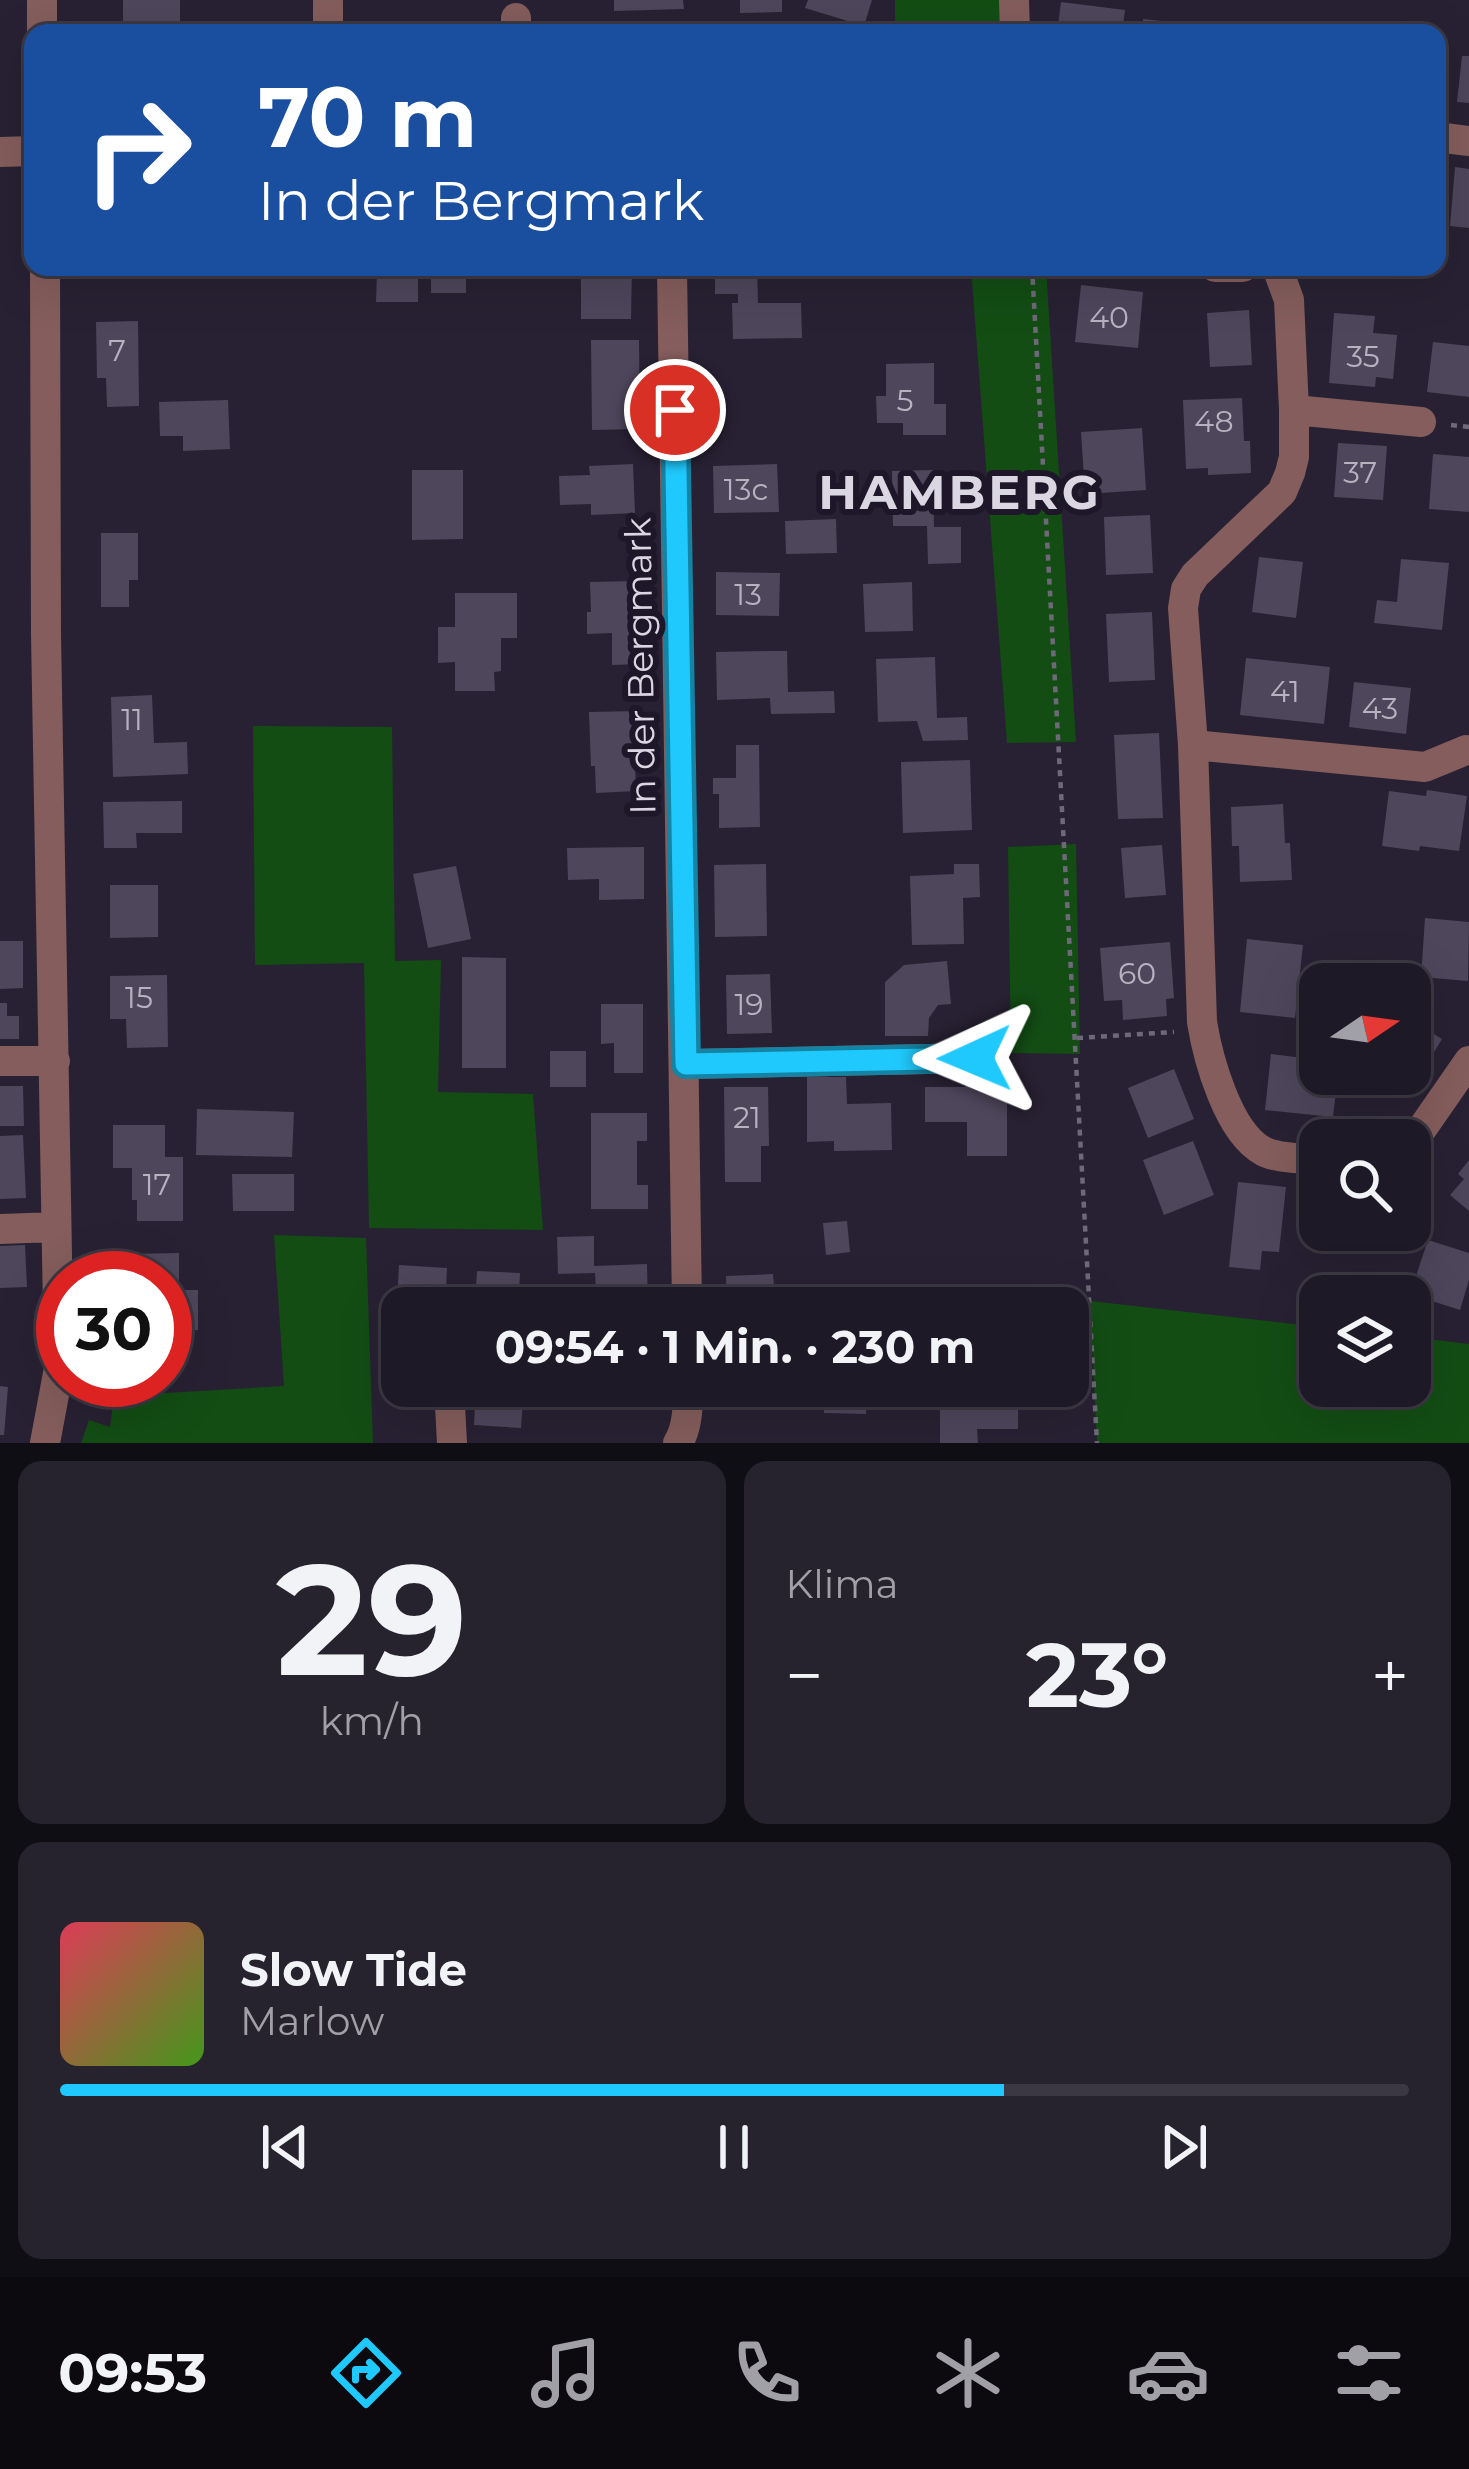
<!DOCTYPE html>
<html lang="de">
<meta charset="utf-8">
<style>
body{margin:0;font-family:Montserrat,sans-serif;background:#26222e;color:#f1f3f6;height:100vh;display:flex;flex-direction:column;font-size:45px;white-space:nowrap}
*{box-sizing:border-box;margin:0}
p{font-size:39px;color:#a1a0a7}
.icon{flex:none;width:66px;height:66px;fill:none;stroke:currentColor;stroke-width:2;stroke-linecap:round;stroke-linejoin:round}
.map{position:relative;height:1443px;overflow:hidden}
.details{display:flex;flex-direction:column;gap:18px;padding:18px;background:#100e15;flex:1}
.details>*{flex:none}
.hud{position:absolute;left:24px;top:24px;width:1422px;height:252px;border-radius:24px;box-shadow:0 12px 48px #0002,0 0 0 3px #3c3843;background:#1a4fa0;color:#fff;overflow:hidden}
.needle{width:78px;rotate:77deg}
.controls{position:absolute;left:1299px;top:963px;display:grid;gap:24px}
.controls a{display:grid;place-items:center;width:132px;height:132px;border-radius:24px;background:#1e1926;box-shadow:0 12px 48px #0002,0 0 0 3px #3c3843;font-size:60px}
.speed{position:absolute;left:36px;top:1251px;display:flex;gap:24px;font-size:60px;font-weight:700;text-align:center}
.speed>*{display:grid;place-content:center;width:156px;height:156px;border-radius:50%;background:#1e1926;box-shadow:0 12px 48px #0002,0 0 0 3px #3c3843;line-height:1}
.speed .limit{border:18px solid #d22;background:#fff;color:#111}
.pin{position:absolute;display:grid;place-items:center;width:102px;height:102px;color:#fff;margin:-51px;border:6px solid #fff;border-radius:50%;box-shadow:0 3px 12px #0007}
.me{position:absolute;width:132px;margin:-66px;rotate:269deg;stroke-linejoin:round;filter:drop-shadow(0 0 9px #0008)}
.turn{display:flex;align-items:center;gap:42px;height:252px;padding:0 36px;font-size:54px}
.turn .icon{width:156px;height:156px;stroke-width:2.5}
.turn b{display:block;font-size:84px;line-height:102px}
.big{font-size:90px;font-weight:700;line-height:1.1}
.details .card{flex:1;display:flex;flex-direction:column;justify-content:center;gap:18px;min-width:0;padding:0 42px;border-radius:24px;background:#26222e}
.details .dial{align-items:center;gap:0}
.dial b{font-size:156px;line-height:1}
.song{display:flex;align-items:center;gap:36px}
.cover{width:144px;height:144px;border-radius:18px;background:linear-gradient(135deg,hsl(350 70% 55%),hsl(100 70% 35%))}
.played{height:12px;border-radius:6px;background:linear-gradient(90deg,#1fc9fd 70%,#3c3843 70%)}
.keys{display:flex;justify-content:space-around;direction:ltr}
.heat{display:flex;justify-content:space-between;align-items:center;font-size:66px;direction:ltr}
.details .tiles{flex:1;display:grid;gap:18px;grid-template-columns:1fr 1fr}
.card:last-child{grid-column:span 2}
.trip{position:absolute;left:381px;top:1287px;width:708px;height:120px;border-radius:24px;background:#1e1926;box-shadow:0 12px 48px #0002,0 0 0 3px #3c3843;font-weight:700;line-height:120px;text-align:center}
.tabs{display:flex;height:192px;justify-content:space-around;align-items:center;background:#0c0a0f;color:#a1a0a7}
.tabs .icon{width:84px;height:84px}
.tabs .active{color:#1fc9fd}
.tabs b{font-size:54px;color:#f1f3f6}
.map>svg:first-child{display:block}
</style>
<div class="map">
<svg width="1469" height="1443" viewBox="0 0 1469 1443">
<rect width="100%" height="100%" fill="#282133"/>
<!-- green -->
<path fill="#134d14" d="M 895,0 L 1002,0 L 1003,33 L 895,33 Z
M 971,267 L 1046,267 L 1076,742 L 1007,743 Z
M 253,726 L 392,727 L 395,961 L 441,960 L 438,1092 L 533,1094 L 543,1230 L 369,1228 L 364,963 L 255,965 Z
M 1076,844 L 1080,1054 L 1011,1053 L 1008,847 Z
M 274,1235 L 366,1238 L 373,1443 L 81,1443 L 89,1420 L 110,1427 L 114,1396 L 284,1386 Z
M 1090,1301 L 1320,1327 L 1320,1386 L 1410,1386 L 1410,1337 L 1469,1344 L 1469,1443 L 1097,1443 Z"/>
<!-- building -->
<path fill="#4e465b" d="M 123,0 L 180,0 L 180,33 L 123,33 Z
M 614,0 L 683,0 L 684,9 L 614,11 Z
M 740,0 L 782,0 L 782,12 L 740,13 Z
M 808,0 L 872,0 L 864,26 L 805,8 Z
M 1061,2 L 1125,10 L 1122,33 L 1057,33 Z
M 1143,19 L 1208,26 L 1207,33 L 1142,33 Z
M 1462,56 L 1469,56 L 1469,103 L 1457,102 Z
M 1455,167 L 1469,169 L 1469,228 L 1450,226 Z
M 92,267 L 144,267 L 144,272 L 92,272 Z
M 248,267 L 285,267 L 285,279 L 248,278 Z
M 345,267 L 418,267 L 418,302 L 376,302 L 377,273 L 345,273 Z
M 431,267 L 466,267 L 466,293 L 431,293 Z
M 581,267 L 632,267 L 631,319 L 581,319 Z
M 715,267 L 757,267 L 758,303 L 801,303 L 802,338 L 733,339 L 732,303 L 738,303 L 738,294 L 715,294 Z
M 1081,285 L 1143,292 L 1138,348 L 1075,342 Z
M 1249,310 L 1252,365 L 1210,367 L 1207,313 Z
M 1334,313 L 1375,316 L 1373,333 L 1397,335 L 1393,379 L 1376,377 L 1375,387 L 1329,383 Z
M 138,321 L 139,406 L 107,407 L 106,378 L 97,378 L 96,322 Z
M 591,340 L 639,340 L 640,429 L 592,430 Z
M 1433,342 L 1469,346 L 1469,397 L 1427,392 Z
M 934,363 L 934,404 L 946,404 L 946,435 L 903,435 L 903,423 L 877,423 L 876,396 L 886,396 L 886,364 Z
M 1242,398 L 1244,441 L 1250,441 L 1251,473 L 1208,475 L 1208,468 L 1186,469 L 1183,400 Z
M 228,400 L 230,449 L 183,451 L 183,436 L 160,436 L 159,402 Z
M 1142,428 L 1146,490 L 1085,494 L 1081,432 Z
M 1338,443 L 1387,446 L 1383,500 L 1334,497 Z
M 1433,454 L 1469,457 L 1469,512 L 1429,509 Z
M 633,464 L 635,513 L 591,515 L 591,504 L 560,505 L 559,476 L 590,475 L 589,466 Z
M 777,464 L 779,512 L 714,513 L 713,466 Z
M 412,470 L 463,470 L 463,539 L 412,540 Z
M 933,470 L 934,527 L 961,527 L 961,563 L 928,564 L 927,526 L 893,526 L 892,471 Z
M 1150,515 L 1153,573 L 1106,575 L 1104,517 Z
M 836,519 L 837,553 L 786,554 L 785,521 Z
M 101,533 L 138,533 L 138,580 L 129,580 L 129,607 L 101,607 Z
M 1259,557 L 1303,562 L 1296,618 L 1252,612 Z
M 1401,559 L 1449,563 L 1442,630 L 1374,623 L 1377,600 L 1397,602 Z
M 716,572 L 780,573 L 779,616 L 716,615 Z
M 635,581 L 636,611 L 639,611 L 640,664 L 612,665 L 612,633 L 587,634 L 587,612 L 591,612 L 590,582 Z
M 912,582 L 913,631 L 865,632 L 863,584 Z
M 455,593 L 517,593 L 517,638 L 501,638 L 501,671 L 494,672 L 495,691 L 455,691 L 455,662 L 438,663 L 438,627 L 455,627 Z
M 1152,612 L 1155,680 L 1109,682 L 1106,614 Z
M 769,651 L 787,651 L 788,692 L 834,691 L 835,713 L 771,714 L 770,698 L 717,700 L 716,652 Z
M 935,657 L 937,718 L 967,717 L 968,740 L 923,741 L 917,721 L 878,722 L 876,659 Z
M 1246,658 L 1330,667 L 1324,724 L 1240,715 Z
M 1354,682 L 1411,688 L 1406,734 L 1349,727 Z
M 152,695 L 154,743 L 187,742 L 188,774 L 113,777 L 111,697 Z
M 638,711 L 640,763 L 635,763 L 636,791 L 596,793 L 595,766 L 591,766 L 589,712 Z
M 1159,733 L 1163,818 L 1118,819 L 1114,735 Z
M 736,745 L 759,745 L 760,827 L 719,828 L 719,794 L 713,794 L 713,778 L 736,778 Z
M 970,760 L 972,830 L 903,833 L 901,762 Z
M 1427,790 L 1467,796 L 1459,851 L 1420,846 L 1419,851 L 1382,846 L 1389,791 L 1426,796 Z
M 182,801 L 182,833 L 136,833 L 137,848 L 104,848 L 103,802 Z
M 1283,804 L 1285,843 L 1290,843 L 1292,880 L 1240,882 L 1239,846 L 1232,846 L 1231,807 Z
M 1162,845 L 1166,895 L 1125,898 L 1121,848 Z
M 644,847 L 644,899 L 599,900 L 599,879 L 568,880 L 567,848 Z
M 766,864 L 767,936 L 715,937 L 714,865 Z
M 954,864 L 979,864 L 980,897 L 963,898 L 964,944 L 912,945 L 910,876 L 954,874 Z
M 456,866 L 471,939 L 428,948 L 413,874 Z
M 110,885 L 158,885 L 158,937 L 110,938 Z
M 1425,918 L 1469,922 L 1468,981 L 1421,977 Z
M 1247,939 L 1303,945 L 1295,1018 L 1240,1012 Z
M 0,941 L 23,941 L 23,988 L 0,989 Z
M 1170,942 L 1174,998 L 1166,999 L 1167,1016 L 1123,1020 L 1122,1000 L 1104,1001 L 1100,948 Z
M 462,957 L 506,958 L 506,1068 L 462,1068 Z
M 947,961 L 951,1004 L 938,1005 L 929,1018 L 928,1036 L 885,1036 L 885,982 L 904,965 Z
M 770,974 L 772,1033 L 727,1034 L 726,975 Z
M 167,975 L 168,1047 L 127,1048 L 126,1019 L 110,1019 L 110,976 Z
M 0,1003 L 7,1003 L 7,1016 L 19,1016 L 19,1039 L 0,1039 Z
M 601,1004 L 643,1004 L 643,1073 L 614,1073 L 614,1043 L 601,1044 Z
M 1410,1019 L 1442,1039 L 1411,1090 L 1385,1074 L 1410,1074 Z
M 550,1051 L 586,1051 L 586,1087 L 550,1087 Z
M 1271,1054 L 1320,1060 L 1320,1074 L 1338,1074 L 1333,1117 L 1265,1110 Z
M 1174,1069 L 1194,1119 L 1148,1138 L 1128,1088 Z
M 807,1077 L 846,1077 L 847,1104 L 891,1103 L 892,1150 L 834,1151 L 834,1141 L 807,1142 Z
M 966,1081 L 1007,1081 L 1007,1156 L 967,1156 L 967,1122 L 925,1122 L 925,1087 L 965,1087 Z
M 0,1086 L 23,1086 L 24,1126 L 0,1126 Z
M 724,1087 L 768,1087 L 769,1146 L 761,1146 L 761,1182 L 725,1182 Z
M 197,1109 L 294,1112 L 292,1157 L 196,1155 Z
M 591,1113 L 647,1113 L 647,1141 L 637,1141 L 637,1185 L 648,1185 L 648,1209 L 591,1209 Z
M 113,1125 L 165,1125 L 165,1157 L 183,1157 L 183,1221 L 137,1221 L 137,1200 L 132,1200 L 132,1168 L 113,1168 Z
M 23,1135 L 26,1198 L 0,1199 L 0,1136 Z
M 1193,1141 L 1214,1195 L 1164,1215 L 1143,1160 Z
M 1469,1160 L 1469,1211 L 1450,1195 L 1464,1179 L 1458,1174 Z
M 232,1174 L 294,1174 L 294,1211 L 233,1211 Z
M 1238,1182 L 1286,1187 L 1279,1252 L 1262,1251 L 1260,1270 L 1229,1267 Z
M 847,1221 L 850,1252 L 826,1255 L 823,1223 Z
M 1318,1230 L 1372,1230 L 1369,1253 L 1317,1248 Z
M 594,1236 L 594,1266 L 647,1264 L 648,1308 L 586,1308 L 586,1291 L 596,1291 L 595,1273 L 558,1274 L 557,1237 Z
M 1428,1240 L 1469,1253 L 1469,1280 L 1460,1310 L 1410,1294 Z
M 25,1245 L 27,1287 L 0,1288 L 0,1246 Z
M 179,1253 L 179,1290 L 198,1290 L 198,1330 L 165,1331 L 165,1278 L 130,1278 L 130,1254 Z
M 399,1265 L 447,1268 L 445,1308 L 402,1308 L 402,1337 L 395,1336 Z
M 477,1271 L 520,1273 L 518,1308 L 467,1308 L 467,1301 L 475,1302 Z
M 773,1274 L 774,1286 L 802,1285 L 802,1291 L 827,1290 L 828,1308 L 727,1308 L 726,1276 Z
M 0,1386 L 8,1387 L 4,1435 L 0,1435 Z
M 491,1386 L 524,1386 L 521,1428 L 474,1425 L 476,1387 L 491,1388 Z
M 592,1386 L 647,1386 L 647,1409 L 592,1409 Z
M 824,1386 L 867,1386 L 866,1414 L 824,1413 Z
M 968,1386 L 1018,1386 L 1018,1429 L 977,1429 L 978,1443 L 940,1443 L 940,1393 L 968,1393 Z"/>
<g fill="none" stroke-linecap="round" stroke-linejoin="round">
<!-- path -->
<path stroke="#6e6978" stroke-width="4.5" stroke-dasharray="6 6" stroke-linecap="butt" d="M 1032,267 L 1097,1443
M 1451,425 L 1469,427
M 1077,1038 L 1174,1032"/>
<!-- minor -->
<path stroke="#845d5c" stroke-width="30" d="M 42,0 L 42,33
M 328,0 L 328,33
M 1014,0 L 1015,33
M 516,33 L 516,18
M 1437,137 L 1469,141
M 0,152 L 33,151
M 672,267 L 687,1308
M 1215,267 L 1243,267
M 1277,267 L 1289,300 L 1294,410 L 1294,457 L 1290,473 L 1282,492 L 1195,575 L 1186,589 L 1183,608 L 1193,745 L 1202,1022 C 1208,1059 1228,1132 1263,1151 C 1277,1159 1303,1158 1320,1160
M 1294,410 L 1421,422
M 1193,745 L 1425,767 L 1466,750
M 0,1061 L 55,1061
M 686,1064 L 975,1058
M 1410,1146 L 1469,1061
M 0,1229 L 56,1227
M 449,1386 L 452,1443
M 45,1443 L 59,1368 L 46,634 L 45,267
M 678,1443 C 688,1427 688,1405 688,1386"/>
</g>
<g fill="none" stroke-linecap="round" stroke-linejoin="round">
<defs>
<path id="route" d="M 675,410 L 686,1064 L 975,1058"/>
</defs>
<!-- route casing -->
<use href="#route" stroke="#1483a4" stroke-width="30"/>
<!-- route -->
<use href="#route" stroke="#1fc9fd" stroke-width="21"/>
</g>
<g text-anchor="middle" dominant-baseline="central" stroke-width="12" stroke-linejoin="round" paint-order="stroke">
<!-- number labels -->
<g font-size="30" fill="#b7b2c0">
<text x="1109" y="317">40</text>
<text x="117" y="350">7</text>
<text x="1363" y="356">35</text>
<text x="905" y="400">5</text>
<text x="1214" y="421">48</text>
<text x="1360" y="472">37</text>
<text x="746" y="489">13c</text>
<text x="748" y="594">13</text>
<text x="1285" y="691">41</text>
<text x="1380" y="708">43</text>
<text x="132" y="719">11</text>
<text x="1137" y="973">60</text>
<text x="139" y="997">15</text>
<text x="749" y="1004">19</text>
<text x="747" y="1117">21</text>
<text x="157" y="1184">17</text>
</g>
<!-- street labels -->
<g font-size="36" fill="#dad6e2" stroke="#1e1729">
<text transform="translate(640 666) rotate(-91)">In der Bergmark</text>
</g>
<!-- district labels -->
<g font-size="48" font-weight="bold" letter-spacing="3" fill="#dad6e2" stroke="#1e1729">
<text x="960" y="492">HAMBERG</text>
</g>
</g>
</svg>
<div class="controls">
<a><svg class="needle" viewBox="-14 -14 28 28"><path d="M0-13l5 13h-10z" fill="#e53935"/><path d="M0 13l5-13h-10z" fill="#a1a0a7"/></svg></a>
<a><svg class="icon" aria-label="search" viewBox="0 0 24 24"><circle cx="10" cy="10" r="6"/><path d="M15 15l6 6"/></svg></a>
<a><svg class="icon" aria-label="layers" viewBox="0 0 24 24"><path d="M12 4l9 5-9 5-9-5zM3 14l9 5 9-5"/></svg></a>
</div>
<div class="speed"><div class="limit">30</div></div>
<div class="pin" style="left:675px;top:410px;background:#d93025"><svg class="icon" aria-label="arrive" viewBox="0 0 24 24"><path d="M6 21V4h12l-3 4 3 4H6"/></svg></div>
<svg class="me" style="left:975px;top:1058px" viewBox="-20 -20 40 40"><path d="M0-17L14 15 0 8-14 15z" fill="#1fc9fd" stroke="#fff" stroke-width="4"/></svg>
<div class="trip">09:54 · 1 Min. · 230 m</div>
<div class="hud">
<div class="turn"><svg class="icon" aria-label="right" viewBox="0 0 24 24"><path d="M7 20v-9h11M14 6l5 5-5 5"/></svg><div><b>70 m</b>In der Bergmark</div></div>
</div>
</div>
<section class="details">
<div class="tiles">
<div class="card dial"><b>29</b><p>km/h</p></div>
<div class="card"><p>Klima</p>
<div class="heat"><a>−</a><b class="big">23°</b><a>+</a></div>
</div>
<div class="card">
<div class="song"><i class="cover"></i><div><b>Slow Tide</b><p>Marlow</p></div></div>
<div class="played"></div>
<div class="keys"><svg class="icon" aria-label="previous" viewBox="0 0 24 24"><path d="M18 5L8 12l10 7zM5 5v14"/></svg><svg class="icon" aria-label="pause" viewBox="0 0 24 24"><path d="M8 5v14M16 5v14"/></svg><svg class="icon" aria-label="next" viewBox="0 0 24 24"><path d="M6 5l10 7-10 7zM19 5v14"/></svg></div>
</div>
</div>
</section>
<nav class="tabs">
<b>09:53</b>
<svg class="icon active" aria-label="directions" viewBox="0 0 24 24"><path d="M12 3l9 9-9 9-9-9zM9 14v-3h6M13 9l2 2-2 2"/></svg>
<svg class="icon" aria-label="music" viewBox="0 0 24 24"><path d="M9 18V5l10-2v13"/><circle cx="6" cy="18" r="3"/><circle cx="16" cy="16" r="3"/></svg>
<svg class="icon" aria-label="phone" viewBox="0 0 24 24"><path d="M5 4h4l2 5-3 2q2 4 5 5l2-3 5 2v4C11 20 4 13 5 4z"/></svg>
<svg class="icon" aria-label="climate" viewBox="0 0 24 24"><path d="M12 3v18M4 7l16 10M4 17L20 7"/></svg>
<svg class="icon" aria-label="car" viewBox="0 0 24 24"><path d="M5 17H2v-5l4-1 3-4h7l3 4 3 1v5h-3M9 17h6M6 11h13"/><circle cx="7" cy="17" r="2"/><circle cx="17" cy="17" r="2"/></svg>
<svg class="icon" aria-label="filters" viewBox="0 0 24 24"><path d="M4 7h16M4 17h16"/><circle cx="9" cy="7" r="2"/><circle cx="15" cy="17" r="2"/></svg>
</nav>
